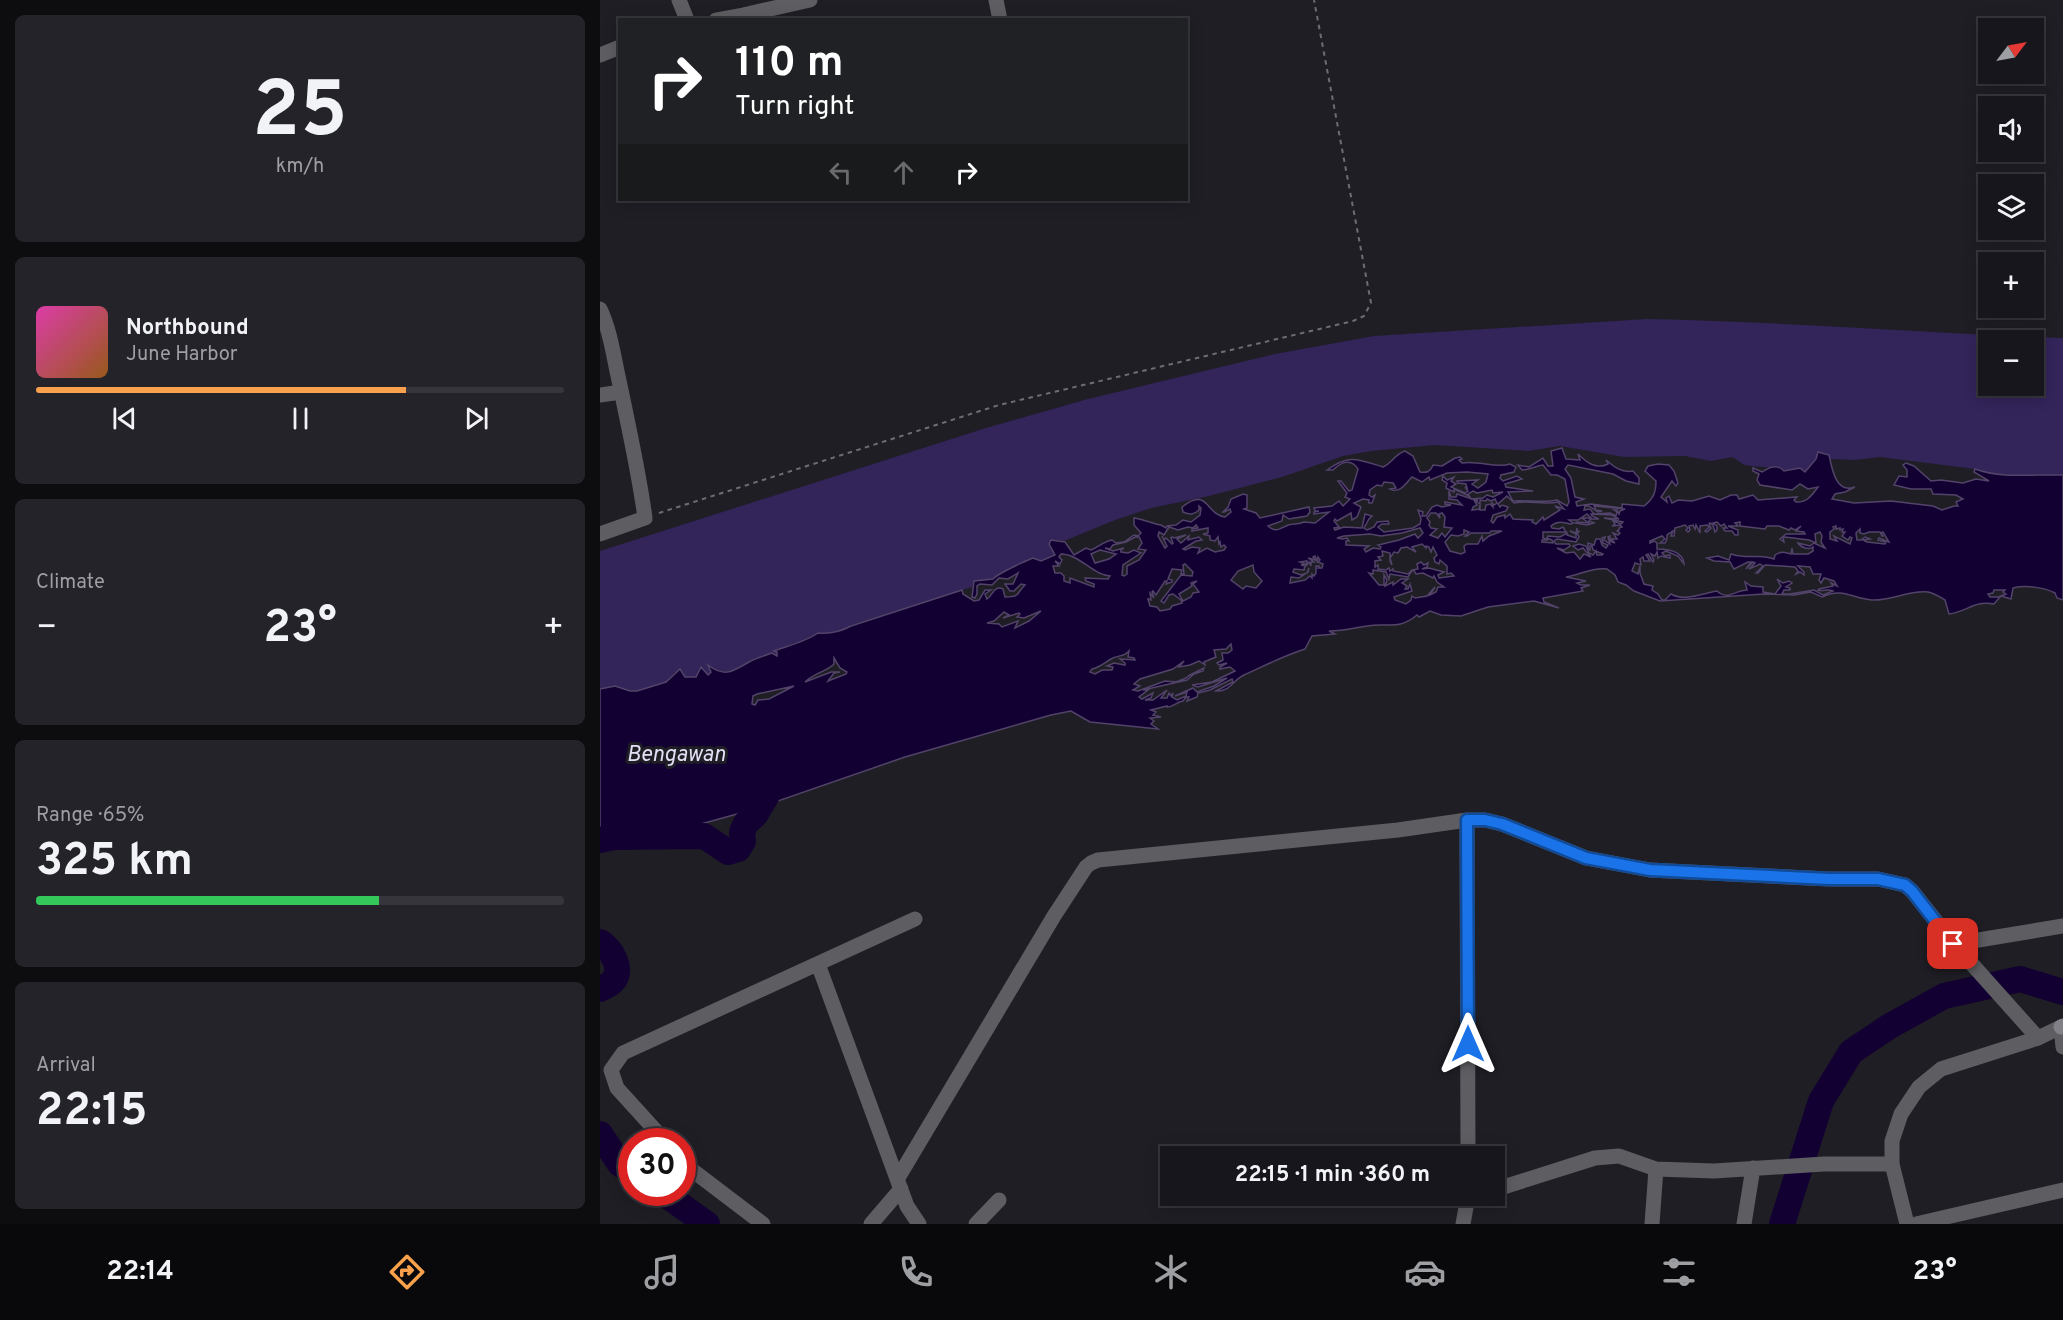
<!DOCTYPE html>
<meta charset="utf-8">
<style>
body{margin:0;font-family:Overpass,sans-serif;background:#242329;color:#f1f3f6;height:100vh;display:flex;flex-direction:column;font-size:22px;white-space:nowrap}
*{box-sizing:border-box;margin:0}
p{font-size:20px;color:#9e9fa3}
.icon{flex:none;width:33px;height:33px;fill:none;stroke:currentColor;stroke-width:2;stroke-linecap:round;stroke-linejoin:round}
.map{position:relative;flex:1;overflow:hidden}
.sheet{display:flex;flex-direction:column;gap:15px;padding:15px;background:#0d0c0f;width:600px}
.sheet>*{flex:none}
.hud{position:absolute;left:18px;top:18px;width:570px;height:183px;border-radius:0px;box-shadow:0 3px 15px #0003,0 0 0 2px #36353b;background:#202124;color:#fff;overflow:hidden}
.needle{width:39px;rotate:58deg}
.fabs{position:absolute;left:1378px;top:18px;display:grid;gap:12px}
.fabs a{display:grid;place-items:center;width:66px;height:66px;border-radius:0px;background:#17161c;box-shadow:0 3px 15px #0003,0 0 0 2px #36353b;font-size:30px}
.speed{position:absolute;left:18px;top:1128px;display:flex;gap:12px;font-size:30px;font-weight:700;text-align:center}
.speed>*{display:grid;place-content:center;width:78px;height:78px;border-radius:50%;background:#17161c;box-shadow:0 3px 15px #0003,0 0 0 2px #36353b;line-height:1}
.speed .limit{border:9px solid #d22;background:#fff;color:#111}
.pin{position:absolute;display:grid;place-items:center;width:51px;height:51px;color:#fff;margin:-26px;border-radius:12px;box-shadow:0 3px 9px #0006}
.me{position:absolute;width:66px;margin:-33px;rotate:0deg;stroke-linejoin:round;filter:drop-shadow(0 0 4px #0008)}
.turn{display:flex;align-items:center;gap:21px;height:126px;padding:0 18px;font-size:27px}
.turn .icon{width:78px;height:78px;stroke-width:2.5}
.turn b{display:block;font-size:42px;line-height:51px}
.lanes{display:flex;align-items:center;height:57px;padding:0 18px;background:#0003;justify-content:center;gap:30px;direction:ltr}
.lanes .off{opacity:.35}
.big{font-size:45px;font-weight:700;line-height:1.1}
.sheet .card{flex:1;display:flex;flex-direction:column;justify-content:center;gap:9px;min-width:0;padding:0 21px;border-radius:9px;background:#242329}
.sheet .dial{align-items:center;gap:0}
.dial b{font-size:78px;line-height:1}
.song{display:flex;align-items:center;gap:18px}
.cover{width:72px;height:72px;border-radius:9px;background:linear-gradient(135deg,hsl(320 70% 55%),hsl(30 70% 35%))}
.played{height:6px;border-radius:3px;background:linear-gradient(90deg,#f8a04b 70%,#36353b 70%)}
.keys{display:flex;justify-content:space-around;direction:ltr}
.heat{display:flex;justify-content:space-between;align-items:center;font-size:33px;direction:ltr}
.charge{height:9px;border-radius:4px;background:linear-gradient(90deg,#34c759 65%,#36353b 0)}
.trip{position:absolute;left:560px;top:1146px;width:345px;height:60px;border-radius:0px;background:#17161c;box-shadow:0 3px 15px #0003,0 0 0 2px #36353b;font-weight:700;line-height:60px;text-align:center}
.menu{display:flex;height:96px;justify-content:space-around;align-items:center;background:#09090b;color:#9e9fa3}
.menu .icon{width:42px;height:42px}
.menu .selected{color:#f8a04b}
.menu b{font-size:27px;color:#f1f3f6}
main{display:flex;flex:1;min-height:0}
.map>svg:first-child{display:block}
</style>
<main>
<section class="sheet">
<div class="card dial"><b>25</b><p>km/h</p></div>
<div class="card">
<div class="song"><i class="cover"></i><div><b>Northbound</b><p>June Harbor</p></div></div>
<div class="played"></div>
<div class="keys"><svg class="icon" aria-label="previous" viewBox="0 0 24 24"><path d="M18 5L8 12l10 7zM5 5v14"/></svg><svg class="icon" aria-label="pause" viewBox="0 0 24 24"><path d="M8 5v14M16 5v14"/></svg><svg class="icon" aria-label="next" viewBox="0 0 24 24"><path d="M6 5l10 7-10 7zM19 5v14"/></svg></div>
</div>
<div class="card"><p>Climate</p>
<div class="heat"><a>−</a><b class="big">23°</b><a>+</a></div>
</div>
<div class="card"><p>Range · 65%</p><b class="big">325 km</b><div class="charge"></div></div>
<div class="card"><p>Arrival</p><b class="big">22:15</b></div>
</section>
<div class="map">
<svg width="1463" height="1224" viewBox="0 0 1463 1224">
<rect width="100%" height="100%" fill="#1f1e25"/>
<!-- green -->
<path fill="#33245a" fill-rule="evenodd" d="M 1047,319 C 1186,322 1324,333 1463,338 L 1463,475 L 1405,475 L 1388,474 L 1375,469 L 1280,457 L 1254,460 L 1230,459 L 1229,455 L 1218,452 L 1216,459 L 1205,472 L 1184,471 L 1174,467 C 1171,468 1148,466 1145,465 C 1140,463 1137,459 1132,457 L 1111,461 L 1085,456 L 1024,457 L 960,446 L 928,451 L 835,445 L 771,451 L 743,456 L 682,477 L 609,496 L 551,508 L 515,520 L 464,541 L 458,540 L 456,555 L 441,561 L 428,560 L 388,581 L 374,581 L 372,587 L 362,590 L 251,625 C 242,631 229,636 218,633 C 206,642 190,646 176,650 L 178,656 L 171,653 C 164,656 156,658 149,662 C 135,670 125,676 109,667 L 111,672 L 108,676 L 99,669 L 96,677 C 87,678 83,676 75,672 L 66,682 L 37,691 L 30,691 L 22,688 L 0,689 L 0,551 L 386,428 L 488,399 L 675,354 L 774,336 ZM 1389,340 L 1434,340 L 1434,386 L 1389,386 Z"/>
<!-- water -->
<path fill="#130032" stroke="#524469" stroke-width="1.5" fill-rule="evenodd" d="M 962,448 L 966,459 L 980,460 L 978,454 C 986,462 996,470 1008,464 L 1006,460 C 1014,467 1022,473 1033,471 L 1039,478 L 1039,484 L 1026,481 L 1013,474 L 968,465 L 965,469 L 971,478 L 975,497 L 984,499 L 976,502 L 977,506 L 991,504 L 1022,508 L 1022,504 L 1044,506 C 1053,499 1056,493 1056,481 L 1045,471 L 1048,466 L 1058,464 L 1069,465 L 1074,471 L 1078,483 L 1076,486 L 1072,481 L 1061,497 L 1067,502 L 1066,498 L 1069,496 L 1072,503 L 1078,500 L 1092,501 L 1109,496 L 1120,500 L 1131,495 L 1137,495 L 1139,499 L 1153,495 L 1158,500 L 1197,497 L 1194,500 L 1196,502 C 1207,503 1212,495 1218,487 L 1208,489 L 1200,484 L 1192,490 L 1160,485 L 1157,480 L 1159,474 L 1153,471 L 1153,468 L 1162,472 C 1169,467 1178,464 1184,471 L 1200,468 L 1205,472 L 1216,459 L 1218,452 L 1229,455 C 1232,469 1236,494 1255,487 L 1245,492 L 1235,494 L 1232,499 L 1254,503 L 1291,501 L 1333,506 L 1342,510 L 1354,506 L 1358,506 L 1356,502 L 1363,499 L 1356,495 L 1333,494 L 1331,489 L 1311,489 L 1294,485 L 1299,476 L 1307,477 L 1307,470 L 1303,465 L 1306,463 L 1314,466 L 1331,481 L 1341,480 L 1363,483 L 1376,479 L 1389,481 L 1374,472 L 1375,469 C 1402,479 1434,474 1463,475 L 1463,600 L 1457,598 L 1455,593 C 1444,587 1425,585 1413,588 L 1411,599 L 1401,596 L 1406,594 L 1403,592 L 1405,590 L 1394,590 L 1393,593 L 1388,594 L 1390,597 L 1400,597 L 1394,604 C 1374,600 1367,612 1349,614 L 1345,600 C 1340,597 1334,593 1328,592 C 1309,590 1291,601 1272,600 C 1253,599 1243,587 1222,597 L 1211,592 L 1194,595 L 1164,594 L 1060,601 L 1034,591 L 1026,585 L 1018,582 L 1015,575 L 1007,569 C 992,567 980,575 966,577 L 986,581 L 977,583 L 981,585 L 990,585 L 981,588 L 983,591 L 943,598 L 944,602 L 959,608 L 934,601 L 888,607 L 861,616 L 841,615 L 830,611 L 819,617 L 817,615 C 798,631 788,622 767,626 C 754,628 743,631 729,631 L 735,634 L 712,636 L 705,649 C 683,656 664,666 644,675 C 633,680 630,692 616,691 L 633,682 L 632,679 L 610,690 L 598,693 L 597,697 L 587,701 L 589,697 L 586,697 L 583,701 C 576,702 574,707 567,707 L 567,706 L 551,710 L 556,712 L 553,715 L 561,717 L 550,718 L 554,721 L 551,724 L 558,729 L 490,722 L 471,711 L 451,715 L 305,757 L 155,809 L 0,852 L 0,689 L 15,686 L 30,691 L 37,691 L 66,682 L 80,669 L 85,677 L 96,677 L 101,667 L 108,675 L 111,672 L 108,665 C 125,678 133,671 149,662 C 156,658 164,656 172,653 L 177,656 L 177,652 L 174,651 C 188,646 207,641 218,633 C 230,634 240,632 251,626 L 362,590 L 363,594 L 374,601 L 379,600 L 385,590 L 391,590 L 385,594 L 387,599 C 393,595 394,585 403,589 L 405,597 C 421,597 416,593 425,585 L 421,584 L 414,591 L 410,591 L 405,584 L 413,584 L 418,573 L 408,579 L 399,578 L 392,585 L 380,584 L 377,586 L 377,594 L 375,598 L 372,597 L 374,581 L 393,579 C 397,574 425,561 433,558 L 441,561 L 455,555 L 449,544 L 451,540 L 465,542 L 474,555 L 486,548 L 491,550 C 498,547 503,542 512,540 L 516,543 L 524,542 L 534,535 L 538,536 L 541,533 L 534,525 L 534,518 C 543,519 556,525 561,525 L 566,528 L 567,526 L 576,525 L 583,520 L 591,522 L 600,515 L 601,508 L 599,506 L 599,510 C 594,515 590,515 583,512 L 582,507 C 608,486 606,515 625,517 L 631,512 L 630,509 L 624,512 L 623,512 L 628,507 L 631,499 L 643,494 L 647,495 L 647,508 L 644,509 L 656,513 L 660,518 L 709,507 L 710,512 L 707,516 L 689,519 L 683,515 L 682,521 L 668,526 C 676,533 679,529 688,525 C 694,523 698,525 704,522 L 715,523 L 729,512 L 714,514 L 714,512 L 719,511 L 715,511 L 714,508 L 732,506 L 739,501 L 743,506 L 750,499 L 745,497 L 747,493 L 738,481 L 741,481 L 749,491 L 752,490 L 758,469 C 751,458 741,462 733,470 L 727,470 C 749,454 758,459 783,467 C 792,463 795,454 805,451 L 813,456 L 820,472 C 827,473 830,472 833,465 L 842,466 L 855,458 L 860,457 L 862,459 L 859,460 L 862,463 C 878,460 897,469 910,464 L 916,467 L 914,472 L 901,475 L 900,478 L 903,481 L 917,476 L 922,479 L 905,484 L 906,487 L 933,491 L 908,492 L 913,501 C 926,500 947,503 957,500 L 967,506 L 969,502 L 965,479 L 957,475 L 951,475 L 943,465 C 935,466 930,470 922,470 L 918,465 L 929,467 L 943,458 L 948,466 L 953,466 L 951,451 ZM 867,472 L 888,474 L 886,482 L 878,488 L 872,484 L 878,480 L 857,481 L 858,483 L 866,484 L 867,488 L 865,487 L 868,491 L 865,493 L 851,487 L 856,484 L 851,481 L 854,477 L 847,480 L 843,476 L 842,480 L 847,483 L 846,488 L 854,492 L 854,489 L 869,496 L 869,498 L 857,494 L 856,497 L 851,497 L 849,491 L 849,499 L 857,500 L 862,505 L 845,502 L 845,504 L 851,505 L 842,507 L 837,505 L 832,507 L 826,516 L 822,516 L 823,512 L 818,510 L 821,519 L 820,524 L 813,528 L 784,532 L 778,527 L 782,524 L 789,524 L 788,521 L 777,522 L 774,527 L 767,530 L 764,528 L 769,519 L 772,516 L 765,514 L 762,528 L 744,527 L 735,530 L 734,528 L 739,527 L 734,521 L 735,519 L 737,521 L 751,513 L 752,520 L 757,517 L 761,507 L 754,503 L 763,499 L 769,500 L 769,503 L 772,503 L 775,495 L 772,497 L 769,495 L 770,490 L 777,485 L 782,486 L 784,482 L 793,483 L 796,488 L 790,489 C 800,494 805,484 812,477 L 822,482 L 829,477 L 830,480 L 847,473 ZM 892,490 L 893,493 L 903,492 L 893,497 L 887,495 L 883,498 L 871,499 L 868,494 L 873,491 L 877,493 ZM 907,496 L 914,503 C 929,500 944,505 958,502 L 964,509 L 955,506 L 960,510 L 944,520 L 943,517 L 936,524 L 932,522 L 933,520 L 913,519 L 910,514 L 905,518 L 905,515 L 897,517 L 893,523 L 891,521 L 893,515 L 906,511 L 908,507 L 902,505 L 900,507 L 898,504 ZM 887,499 L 891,501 L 895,499 L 897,503 L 894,505 L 892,503 L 893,507 L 890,504 L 886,505 L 885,510 L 880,510 L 880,505 L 879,509 L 872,510 L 873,507 L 877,505 L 874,500 L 878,500 L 876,501 L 880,504 L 880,500 L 886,501 ZM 985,506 L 989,506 L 998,512 L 1002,511 L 996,510 L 994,506 L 1025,509 L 1020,511 L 1019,514 L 1017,510 L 1014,510 L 1017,512 L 1016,516 L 1010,513 L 994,514 L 990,509 L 984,510 ZM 831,513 L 836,513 L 840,518 L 839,514 L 842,513 L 845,517 L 844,527 L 852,528 L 845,537 L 842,533 L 838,538 L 830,535 L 837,529 L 831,528 L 829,525 L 830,522 L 827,518 ZM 987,514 L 991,518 L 982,518 L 989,523 L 977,522 L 975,523 L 987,525 L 994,523 L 989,521 L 990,519 L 999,519 L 992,516 L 991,514 L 1012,515 L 1019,519 L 1004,518 L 1023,522 L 1021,524 L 1013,521 L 1015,524 L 1012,526 L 1020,525 L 1022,527 L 1019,528 L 1019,530 L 1017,531 L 1020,533 L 1018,535 L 1013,533 L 1017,539 L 1011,539 L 1015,543 L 1010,541 L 1010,536 L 1008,537 L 1010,544 L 1004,540 L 1005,537 L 1002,538 L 1003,543 L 1008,545 L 1006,548 L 1002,545 L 1000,539 L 996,539 L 994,545 L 988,543 L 988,549 L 990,550 L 990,546 L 992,546 L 993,550 L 1003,554 L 1002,555 L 997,555 L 996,551 L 993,555 L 989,553 L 986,546 L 979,544 L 973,546 L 978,550 L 983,548 L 991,557 L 984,554 L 980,559 L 974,552 L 966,553 L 957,548 L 964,550 L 970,546 L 969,544 L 956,544 L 954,541 L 957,539 L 976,542 L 979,537 L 977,533 L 980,531 L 977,532 L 977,528 L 976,533 L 970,531 L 976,534 L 976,538 L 967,535 L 967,533 L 960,537 L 948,536 L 947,538 L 952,540 L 953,543 L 942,542 L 942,540 L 948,540 L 943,538 L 943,532 L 966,532 L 963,527 L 959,529 L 952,528 L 951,526 C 957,520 964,523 971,524 L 973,523 L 969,520 L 978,520 ZM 1117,522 L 1121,526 L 1124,524 L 1127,528 L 1123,528 L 1125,531 L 1132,531 L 1135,535 L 1138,535 L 1138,530 L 1128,526 L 1138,526 L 1135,523 L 1140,522 L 1140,526 L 1165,529 L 1167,526 L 1179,526 L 1189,530 L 1191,528 L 1195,530 L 1201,526 L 1196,531 L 1204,532 L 1205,534 L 1186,534 L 1180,539 L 1184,542 L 1183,538 L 1185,537 L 1209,540 L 1216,543 L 1215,534 L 1220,532 L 1222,536 L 1221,542 L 1225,548 L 1214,543 L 1210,546 L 1198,543 C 1201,548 1209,550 1213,547 L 1213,551 L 1208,554 L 1193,554 L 1192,548 L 1191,554 C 1185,552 1181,551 1175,555 L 1174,559 C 1163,554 1153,558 1141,556 C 1138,556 1134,555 1131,554 L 1129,560 L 1118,556 L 1107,558 L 1114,561 L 1130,562 L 1134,569 L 1148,562 L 1151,562 L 1146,569 L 1153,562 L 1155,563 L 1149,569 L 1160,564 L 1163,566 L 1156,573 L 1158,573 L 1165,565 L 1195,567 L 1198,571 L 1196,574 L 1200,572 L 1204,575 L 1204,572 L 1198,566 L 1210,567 L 1213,574 L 1221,574 L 1219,580 L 1221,583 L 1224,578 L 1234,581 L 1237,586 L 1231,583 L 1233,586 L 1219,589 L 1218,590 C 1223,592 1227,588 1233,591 L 1223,595 L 1214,590 L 1190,594 L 1182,594 L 1184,590 L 1190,590 L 1190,588 L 1186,587 L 1192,583 L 1189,581 L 1183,583 L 1177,579 L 1181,586 L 1175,594 L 1163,592 L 1163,587 L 1151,586 L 1145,582 L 1147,590 C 1135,590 1128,601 1117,591 C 1103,593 1084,602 1071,594 L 1065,600 L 1062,600 L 1058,594 L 1052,590 L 1053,586 L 1044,584 L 1040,573 L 1040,566 L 1038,574 L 1032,571 L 1035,563 L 1041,565 L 1040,559 L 1043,557 L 1044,561 L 1050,561 L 1046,555 L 1048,554 L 1053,562 L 1054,560 L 1051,554 L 1055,556 L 1057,552 L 1058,558 L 1061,556 L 1070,558 L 1070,555 L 1065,556 L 1062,553 L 1066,551 L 1078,556 L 1084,564 C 1083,551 1069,549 1057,549 L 1057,543 L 1054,541 L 1050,543 L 1050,541 L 1062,536 L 1065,539 L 1060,543 L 1065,543 L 1067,539 L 1067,535 L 1073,531 L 1071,536 L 1074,536 L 1075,528 L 1085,525 L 1088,528 L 1086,530 L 1088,532 L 1090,530 L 1089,526 L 1093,525 L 1095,529 L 1096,525 L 1100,533 L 1100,526 L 1107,525 L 1109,527 L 1105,531 L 1107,532 L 1111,528 L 1109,524 L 1110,523 L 1113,525 L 1115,532 L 1117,530 L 1117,526 L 1113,523 ZM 596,525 L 598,528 L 592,529 L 592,531 L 608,528 L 608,533 L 603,534 L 610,536 L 610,540 L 615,541 L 618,537 L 619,544 L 620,542 L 621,547 L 624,545 L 626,547 L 624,550 L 615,552 L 607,548 L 598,553 L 600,548 L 592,547 L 585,550 L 583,549 L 596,541 L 602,540 L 599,537 L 588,540 L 589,536 L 581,543 L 577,539 L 586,535 L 574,538 L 572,537 L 571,538 L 573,543 L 572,544 L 566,538 L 564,540 L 562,536 L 567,546 L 565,548 L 558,536 L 559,532 L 564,535 L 569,527 L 578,530 L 588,527 L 593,528 ZM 1236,526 L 1236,529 L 1240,528 L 1240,530 L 1243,529 L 1242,532 L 1245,532 L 1242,536 L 1248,540 L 1250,537 L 1252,538 L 1250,544 L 1234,536 L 1237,541 L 1230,539 L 1230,532 L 1234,529 L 1233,527 ZM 820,528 L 823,533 L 818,538 L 815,534 L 799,540 L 778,545 L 781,547 L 780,549 L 773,548 L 766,552 L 764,549 L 769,546 L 746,545 L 746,541 L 749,541 L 747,538 L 743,539 L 737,538 L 744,536 L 770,534 L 781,536 L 802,533 ZM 1260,529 L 1260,533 L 1264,534 L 1269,532 L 1280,532 L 1282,536 L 1283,536 L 1281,533 L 1283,532 L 1289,542 L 1279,538 L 1278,540 L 1286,542 L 1285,544 L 1267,542 L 1263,540 L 1270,539 L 1265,537 L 1261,540 L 1257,540 L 1256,533 ZM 864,530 L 869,532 L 865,536 L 867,536 L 871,533 L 890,533 L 891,531 L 902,531 L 889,536 L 883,541 L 882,536 L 878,544 L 867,544 L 864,546 L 865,552 L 861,554 L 850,551 L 845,542 L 851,535 L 858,536 L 864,534 ZM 535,537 L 539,537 L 542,543 L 538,549 L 546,550 L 539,560 L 527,566 L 527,574 L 524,576 L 522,575 L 523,565 L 541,553 L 534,550 L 528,553 L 521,552 L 521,550 L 524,548 L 513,551 L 505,548 L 510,549 L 513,545 L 526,542 ZM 822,544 L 826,548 L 826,546 L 829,547 L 831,552 L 833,547 L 837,555 L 834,558 L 835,562 L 839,564 L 840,560 L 847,566 L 847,574 L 851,573 L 854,576 L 839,578 L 838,575 L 844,572 L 829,568 L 822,569 L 827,567 L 828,563 L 824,565 L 821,562 L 817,564 L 818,569 L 812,570 L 808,574 L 793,571 L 793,569 L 790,571 L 789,568 L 786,570 L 778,569 L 778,565 L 775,567 L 775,561 L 781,560 L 778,557 L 783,556 L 782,551 L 790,553 L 790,561 L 792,565 L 790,558 L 794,552 L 798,553 L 801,548 L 807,547 L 816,552 L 812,547 ZM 500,550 L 516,554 L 509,559 L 495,563 L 491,554 ZM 461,554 C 479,554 493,575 510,576 L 508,579 L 485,578 L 486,581 L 494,584 L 494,587 L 470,578 L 470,583 L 464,581 L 464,576 L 461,573 L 455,573 L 453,566 L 459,566 L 455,561 L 460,564 L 462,560 L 459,557 ZM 715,556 L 717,561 L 718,557 L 720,560 L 718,562 L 723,564 L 722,568 L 718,568 L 719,566 L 716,566 L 716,573 L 714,576 L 712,574 L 712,578 L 710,576 L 705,580 L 690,583 L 691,577 L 699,578 L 708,572 L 709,568 L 707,573 L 701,575 L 693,572 L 694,569 L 704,570 L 705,566 L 701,565 L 705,564 L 700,562 L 707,561 L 706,566 L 709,562 L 711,566 L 711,562 L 714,562 L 708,558 L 715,560 L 713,557 ZM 585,564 L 593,572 L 592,576 L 581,575 L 561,601 L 564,603 L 569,595 L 573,594 L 581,600 L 582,603 L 572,606 L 570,609 L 560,611 L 557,607 L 550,606 L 548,599 L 551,600 L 550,593 L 554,598 L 552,592 L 553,591 L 556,595 L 565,581 L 567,581 L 566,584 L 572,582 L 572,580 L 568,579 L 572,569 L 582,570 L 581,574 L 584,574 L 583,565 ZM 653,565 L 654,572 L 662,581 L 656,588 L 646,586 L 643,589 L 631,580 L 638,571 ZM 773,570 L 786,572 L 789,579 L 790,574 L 808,577 L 811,572 L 814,570 L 816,574 L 823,573 L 833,578 L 834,576 L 837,582 L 844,587 L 838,587 L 836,592 L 830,595 L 835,587 L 827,596 L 815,598 L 812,596 L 811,600 L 806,604 L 795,600 L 794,597 L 812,591 L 810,584 L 808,589 L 805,589 L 807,586 L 802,583 L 808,579 L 801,579 L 793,585 L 793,582 L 785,586 L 787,580 L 784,575 L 784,585 L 779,585 L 769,573 L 773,574 ZM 597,581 L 593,584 L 599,592 L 593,593 L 591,597 L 583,601 L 579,594 L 592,586 L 591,583 ZM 441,611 L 429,621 L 415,628 L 418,621 L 402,627 L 399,624 L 387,623 L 394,621 L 404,612 L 409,615 L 403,618 L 419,613 L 420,614 L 417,617 L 424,618 ZM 631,644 L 632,650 L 628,653 L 622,653 L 623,660 L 617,663 L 619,665 L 627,663 L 620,667 L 620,669 L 630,667 L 635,671 L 612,682 L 592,685 L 598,687 L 627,678 L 614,686 L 597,692 L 593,688 L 575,696 L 587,692 L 586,696 L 577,700 L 572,697 L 573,693 L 571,696 L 569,693 L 567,698 L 561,698 L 567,690 L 553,700 L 545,700 L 551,698 L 553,693 L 542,699 L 539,697 L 548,690 L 543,690 L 587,680 L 594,674 L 603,671 L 604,668 L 590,675 L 586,678 L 576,682 L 565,681 L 538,691 L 533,690 L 540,686 L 534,684 L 540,679 L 573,669 L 584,661 L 579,667 L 590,665 L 599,661 L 605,665 L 604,662 L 616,657 L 614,650 L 626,649 ZM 529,651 L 528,657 L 534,658 L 535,660 L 520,659 L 525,663 L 525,665 L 514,663 L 507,666 L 513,667 L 512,670 L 502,670 L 495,674 L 490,672 L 492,669 C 500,667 504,663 511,659 C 518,655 524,657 529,651 ZM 234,658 L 240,668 L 247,672 L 246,674 L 228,681 L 234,673 L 240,672 L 231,672 L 205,682 C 214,673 226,672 234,664 ZM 194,686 L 169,699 L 158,700 L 155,705 L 152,704 L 153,696 L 157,694 Z"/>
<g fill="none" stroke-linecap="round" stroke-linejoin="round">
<!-- river -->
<path stroke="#130032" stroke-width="26" d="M 0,840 L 14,837 L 104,836 L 128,852 L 138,849 L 143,841 L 142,832 L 146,823 L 155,815 L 167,795 L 166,784 L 160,775
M 0,942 C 11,949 24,969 13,981 C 10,985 4,987 0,989
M 0,1134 L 20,1164 L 32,1172
M 62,1192 L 107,1224
M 1182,1224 L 1221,1101 L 1251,1052 L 1290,1026 L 1344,996 L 1420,979 L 1463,992"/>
<!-- path -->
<path stroke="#6e6d73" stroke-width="2" stroke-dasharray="4.5 4.5" stroke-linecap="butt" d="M 59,513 L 399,405 L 753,321 L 764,316 L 771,303 L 714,0"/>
<!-- minor -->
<path stroke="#5e5d61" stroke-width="15" d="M 79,0 L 87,20
M 396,0 L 400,20
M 116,20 L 143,15 L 210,0
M 0,55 L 20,47
M 0,309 C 11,332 14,360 20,385 C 29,429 39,473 45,518 L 0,534
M 0,395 L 21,392
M 867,820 L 868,1156
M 1354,944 L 1463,926
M 218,964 L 307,1206 L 319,1224
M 1461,1027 L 1463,1047
M 66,1142 L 17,1088 L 11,1070 L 23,1053 L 315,919
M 82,1160 L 92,1170 L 163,1224
M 298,1178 L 454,916 L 486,867 L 491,863 L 498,860 L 798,830 L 867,820 L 885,820 L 902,824 L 986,858 L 1050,870 L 1229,879 L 1278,879 L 1305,885 L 1312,891 L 1354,944 L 1438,1038
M 894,1190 L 995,1158 L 1019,1156 L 1056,1169 L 1114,1171 L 1224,1164 L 1292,1164
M 271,1224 L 301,1189
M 376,1224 L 399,1200
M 863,1224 L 868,1196
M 1052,1224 L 1056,1169
M 1144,1224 L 1153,1168
M 1316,1224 L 1463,1190"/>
<!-- tertiary -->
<path stroke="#5e5d61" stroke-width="15" d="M 1307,1224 L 1292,1164 L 1292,1141 L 1301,1114 L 1319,1087 L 1341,1069 L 1438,1038 L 1461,1027"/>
<!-- secondary -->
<path stroke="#818086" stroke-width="15" d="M 1461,1027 L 1463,1026"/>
</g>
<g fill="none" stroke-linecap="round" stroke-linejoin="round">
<defs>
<path id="route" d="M 868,1044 L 867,820 L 885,820 L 902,824 L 986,858 L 1050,870 L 1229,879 L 1278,879 L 1305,885 L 1312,891 L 1353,944"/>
</defs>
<!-- route casing -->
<use href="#route" stroke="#114b97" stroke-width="15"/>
<!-- route -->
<use href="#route" stroke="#1a73e8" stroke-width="10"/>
</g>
<g text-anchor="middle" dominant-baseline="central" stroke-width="6" stroke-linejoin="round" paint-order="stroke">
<!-- water labels -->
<g font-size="22" font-style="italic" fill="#e3dff5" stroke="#1f1e25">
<text x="76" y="755">Bengawan</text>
</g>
</g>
</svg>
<div class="fabs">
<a><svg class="needle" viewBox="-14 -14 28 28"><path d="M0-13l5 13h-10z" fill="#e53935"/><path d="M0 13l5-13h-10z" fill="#9e9fa3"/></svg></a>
<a><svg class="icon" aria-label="sound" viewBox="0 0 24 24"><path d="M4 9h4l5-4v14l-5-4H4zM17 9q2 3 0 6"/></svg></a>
<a><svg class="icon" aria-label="layers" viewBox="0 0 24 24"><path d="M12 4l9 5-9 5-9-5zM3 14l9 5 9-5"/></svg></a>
<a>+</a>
<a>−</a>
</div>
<div class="speed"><div class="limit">30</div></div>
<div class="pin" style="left:1353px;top:944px;background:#d93025"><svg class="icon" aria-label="arrive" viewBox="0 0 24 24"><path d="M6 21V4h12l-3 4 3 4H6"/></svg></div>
<svg class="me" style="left:868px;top:1044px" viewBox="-20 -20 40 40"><path d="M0-17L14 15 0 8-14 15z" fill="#1a73e8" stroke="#fff" stroke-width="4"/></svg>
<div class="trip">22:15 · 1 min · 360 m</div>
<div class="hud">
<div class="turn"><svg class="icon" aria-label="right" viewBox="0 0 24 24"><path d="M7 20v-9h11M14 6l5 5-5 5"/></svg><div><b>110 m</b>Turn right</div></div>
<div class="lanes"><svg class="icon off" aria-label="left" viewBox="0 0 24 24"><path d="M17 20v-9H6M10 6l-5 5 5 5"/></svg><svg class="icon off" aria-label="ahead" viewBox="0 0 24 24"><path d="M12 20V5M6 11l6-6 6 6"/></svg><svg class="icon" aria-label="right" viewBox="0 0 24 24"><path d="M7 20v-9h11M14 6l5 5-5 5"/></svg></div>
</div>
</div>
</main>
<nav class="menu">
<b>22:14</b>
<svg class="icon selected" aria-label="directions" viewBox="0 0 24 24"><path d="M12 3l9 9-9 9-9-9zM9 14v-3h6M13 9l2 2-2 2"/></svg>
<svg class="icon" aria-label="music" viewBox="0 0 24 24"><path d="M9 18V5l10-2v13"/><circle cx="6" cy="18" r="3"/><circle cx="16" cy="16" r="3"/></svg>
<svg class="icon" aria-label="phone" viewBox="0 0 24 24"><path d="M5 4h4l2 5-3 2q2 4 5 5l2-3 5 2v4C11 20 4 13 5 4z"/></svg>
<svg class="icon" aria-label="climate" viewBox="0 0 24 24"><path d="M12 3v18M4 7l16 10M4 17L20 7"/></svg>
<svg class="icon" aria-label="car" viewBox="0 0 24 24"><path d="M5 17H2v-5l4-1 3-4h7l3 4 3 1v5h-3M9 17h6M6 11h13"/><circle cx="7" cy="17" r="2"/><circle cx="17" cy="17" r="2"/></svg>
<svg class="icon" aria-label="filters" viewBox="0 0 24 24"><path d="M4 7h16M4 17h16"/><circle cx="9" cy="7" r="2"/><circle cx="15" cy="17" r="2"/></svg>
<b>23°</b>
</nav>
